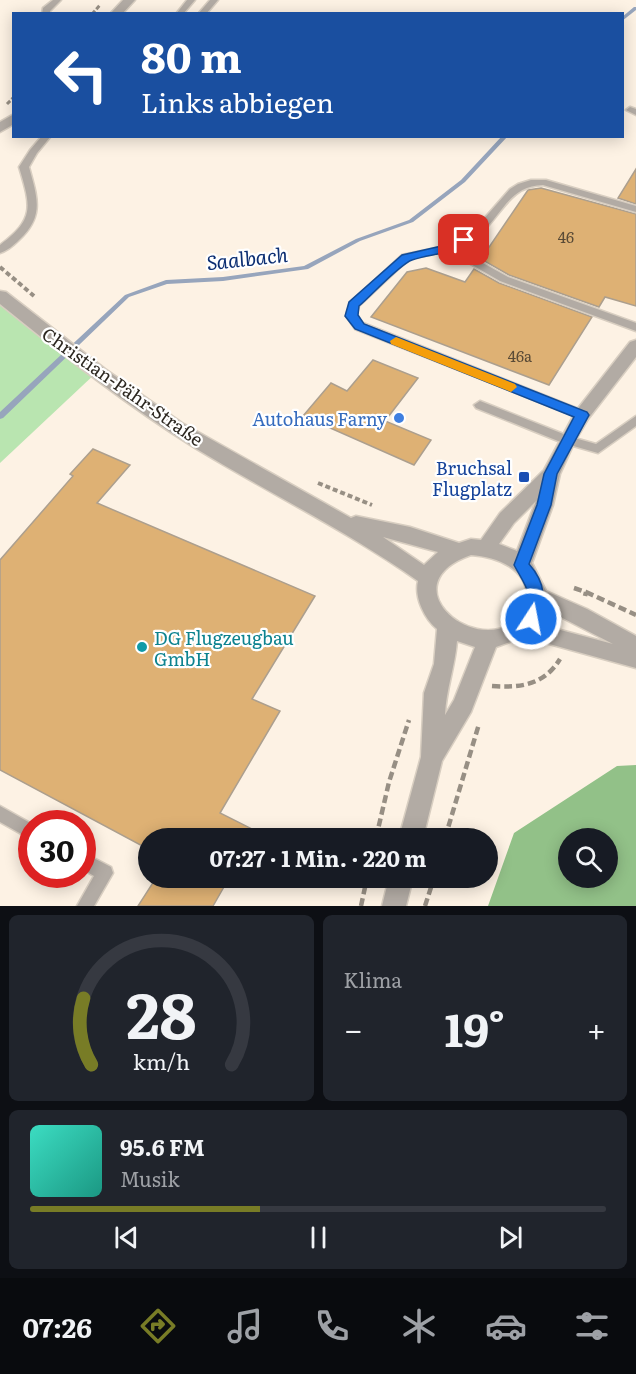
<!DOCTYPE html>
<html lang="de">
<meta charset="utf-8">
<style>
body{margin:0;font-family:Literata,serif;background:#20242c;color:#f1f3f6;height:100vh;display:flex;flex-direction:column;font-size:22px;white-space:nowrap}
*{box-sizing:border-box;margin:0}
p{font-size:20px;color:#9ea1a6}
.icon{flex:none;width:33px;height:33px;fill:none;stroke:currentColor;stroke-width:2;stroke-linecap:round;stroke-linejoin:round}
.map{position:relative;height:906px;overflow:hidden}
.side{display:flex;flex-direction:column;gap:9px;padding:9px;background:#0d0f14;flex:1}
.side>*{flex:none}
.banner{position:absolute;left:12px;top:12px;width:612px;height:126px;border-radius:0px;box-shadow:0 3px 15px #0003;background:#1a4fa0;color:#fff;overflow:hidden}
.tools{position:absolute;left:558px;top:828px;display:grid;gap:12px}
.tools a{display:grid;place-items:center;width:60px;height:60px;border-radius:50%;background:#171b24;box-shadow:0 3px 15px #0003;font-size:30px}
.speed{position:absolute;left:18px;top:810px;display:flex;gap:12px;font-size:30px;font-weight:700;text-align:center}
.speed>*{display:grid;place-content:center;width:78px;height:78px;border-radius:50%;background:#171b24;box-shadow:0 3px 15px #0003;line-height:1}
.speed .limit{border:9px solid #d22;background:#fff;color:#111}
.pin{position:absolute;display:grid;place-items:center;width:51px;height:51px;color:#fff;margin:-26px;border-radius:12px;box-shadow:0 3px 9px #0006}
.me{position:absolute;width:66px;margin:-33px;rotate:11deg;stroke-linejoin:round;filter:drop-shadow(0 0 4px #0008)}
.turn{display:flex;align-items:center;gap:21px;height:126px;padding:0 30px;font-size:27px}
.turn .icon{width:78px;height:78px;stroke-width:2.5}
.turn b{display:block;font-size:42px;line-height:51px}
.big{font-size:45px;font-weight:700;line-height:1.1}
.side .widget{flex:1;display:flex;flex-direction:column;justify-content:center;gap:9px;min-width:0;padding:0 21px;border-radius:9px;background:#20242c}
.side .dial{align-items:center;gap:0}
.dial svg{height:156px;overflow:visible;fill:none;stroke:#363941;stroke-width:7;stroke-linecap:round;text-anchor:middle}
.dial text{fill:#f1f3f6;stroke:none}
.song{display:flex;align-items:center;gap:18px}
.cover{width:72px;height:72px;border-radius:9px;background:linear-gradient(135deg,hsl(170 70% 55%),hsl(170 70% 35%))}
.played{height:6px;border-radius:3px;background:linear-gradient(90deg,#787c26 40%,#363941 40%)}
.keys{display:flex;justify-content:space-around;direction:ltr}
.heat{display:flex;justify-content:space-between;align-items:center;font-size:33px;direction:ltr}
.side .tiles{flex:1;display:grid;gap:9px;grid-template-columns:1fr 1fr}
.widget:last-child{grid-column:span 2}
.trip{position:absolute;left:138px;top:828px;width:360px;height:60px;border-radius:30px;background:#171b24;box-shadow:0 3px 15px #0003;font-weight:700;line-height:60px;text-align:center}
.menu{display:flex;height:96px;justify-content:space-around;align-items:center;background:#090b0e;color:#9ea1a6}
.menu .icon{width:42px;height:42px}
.menu .active{color:#787c26}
.menu b{font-size:27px;color:#f1f3f6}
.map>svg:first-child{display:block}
</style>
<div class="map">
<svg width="636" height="906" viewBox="0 0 636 906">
<rect width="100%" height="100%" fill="#fdf2e4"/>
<!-- green -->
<path fill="#b9e5b0" d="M 0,295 L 97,372 L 0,463 Z"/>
<!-- forest -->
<path fill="#92c188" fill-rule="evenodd" d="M 636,765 L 636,906 L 488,906 L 514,833 L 617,766 ZM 568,838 L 608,838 L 608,878 L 568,878 Z"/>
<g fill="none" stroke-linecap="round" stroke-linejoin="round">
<!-- stream -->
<path fill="#97a5bc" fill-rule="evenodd" d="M 634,7 L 636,7 L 636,10 L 622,21 L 622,17 Z
M 502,136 L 508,136 L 465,182 L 413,222 L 360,241 L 308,269 L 223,281 L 167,284 L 129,297 L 3,418 L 0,419 L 0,412 L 125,295 L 166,280 L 223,277 L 304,266 L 356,239 L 409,220 L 461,180 Z"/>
</g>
<!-- building -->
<path fill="#deb174" stroke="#ac9f8e" stroke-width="1.5" d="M 636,169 L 636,204 L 618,198 Z
M 541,188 L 636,214 L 636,306 L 605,297 L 599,307 L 509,275 L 481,259 L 528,190 Z
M 426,268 L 465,282 L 474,269 L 499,283 L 592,317 L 549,385 L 371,317 L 407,272 Z
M 373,360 L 418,378 L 385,421 L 431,440 L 414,465 L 303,416 L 331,383 L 347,391 Z
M 93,449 L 130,465 L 97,503 L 315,596 L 252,699 L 280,711 L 220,813 L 270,838 L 148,838 L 148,849 L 0,770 L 0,560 L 73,476 L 70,474 Z
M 156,878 L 229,878 L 213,906 L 138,906 Z"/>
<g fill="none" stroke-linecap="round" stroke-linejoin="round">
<defs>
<path id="lane" d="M 53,0 L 61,0 L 50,11 L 50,14 L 42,14 L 43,8 Z
M 187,0 L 195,0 L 183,14 L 176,14 Z
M 210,0 L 218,0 L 206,14 L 198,14 Z
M 630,107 L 636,109 L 636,115 L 626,110 Z
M 42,136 L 51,136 L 37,153 L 29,167 C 37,197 45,216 19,240 C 14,245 7,251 0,253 L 0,245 C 35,219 31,207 19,167 L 30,150 Z
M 531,180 L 546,180 L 636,206 L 636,212 L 543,185 C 509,186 503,214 481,233 C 474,240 465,243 456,248 L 508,277 L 636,323 L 636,331 L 500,281 L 448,251 L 409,259 L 359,306 L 356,316 L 363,323 L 586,412 L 588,415 L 582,419 L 355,329 L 346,316 L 350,303 L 402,255 L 446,246 L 468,234 L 482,221 L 510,189 L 518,184 Z
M 480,401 L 571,437 L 596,444 L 636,416 L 636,426 L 598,453 L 563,443 L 476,408 L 474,405 Z
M 0,806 L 32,824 L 32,840 L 0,822 Z
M 82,852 L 111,867 L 113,873 L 94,906 L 77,906 L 94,876 L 82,869 Z"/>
<path id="street" d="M 123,0 L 135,0 L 122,14 L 110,14 Z
M 14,114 L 14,124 L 0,132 L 0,122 Z
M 0,291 L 6,292 L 105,369 L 182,423 L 351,518 L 356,516 L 410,527 L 459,543 L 471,539 L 481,540 L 500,513 L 544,470 L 576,411 L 630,342 L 636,340 L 636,357 L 588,419 L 575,441 L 560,474 L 553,505 L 532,563 L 546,591 L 587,609 L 636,636 L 636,668 L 524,637 L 496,647 L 471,712 L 442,761 L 423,838 L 399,838 L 421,757 L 424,693 L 434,664 L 437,629 C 425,619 414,598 418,581 C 347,531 269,493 195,448 C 126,405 63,355 0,304 ZM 536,501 L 517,551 L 499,544 L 514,523 ZM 383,537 L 438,552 L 424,565 ZM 471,555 C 497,557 528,568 527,599 C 526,609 522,616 514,622 C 469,654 391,583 471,555 ZM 545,609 L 613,644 L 538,624 ZM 457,641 L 475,647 L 454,700 L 445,715 C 446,689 455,667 457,641 Z
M 389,878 L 413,878 L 406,906 L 382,906 Z"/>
</defs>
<!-- lane casing -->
<use href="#lane" stroke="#d8cec1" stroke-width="3"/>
<!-- street casing -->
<use href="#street" stroke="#d8cec1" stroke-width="3"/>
<!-- path-far2 -->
<path stroke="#978f84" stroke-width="3" stroke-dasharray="4.5 2" stroke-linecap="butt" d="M 92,14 L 100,5
M 7,104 L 14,97"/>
<!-- path-far1 -->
<path stroke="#978f84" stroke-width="4" stroke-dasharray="5 3" stroke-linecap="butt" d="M 0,267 L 34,296
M 318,483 L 372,505"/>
<!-- path -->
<path stroke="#978f84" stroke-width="4.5" stroke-dasharray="8 4" stroke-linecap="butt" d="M 574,588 L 586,592 L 585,596
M 586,592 L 636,615
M 492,686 C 521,688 544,685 560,659
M 376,838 L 389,782 L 409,720
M 445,838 L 479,724
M 361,906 L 367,878
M 425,906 L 434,878"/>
<!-- lane -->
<use href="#lane" fill="#b2aba4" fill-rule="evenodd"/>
<!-- street -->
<use href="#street" fill="#b2aba4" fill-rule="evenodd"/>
</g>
<!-- route -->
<path fill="#1a73e8" stroke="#114b97" stroke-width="1.5" d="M 464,236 L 469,240 C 454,255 431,253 412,260 C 400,264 371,296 359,306 L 358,315 L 364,324 L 587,412 L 589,415 L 557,474 L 551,505 L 529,564 C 546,583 547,602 536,624 L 531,626 L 525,624 L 523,619 C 535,594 526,587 514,565 L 537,505 L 544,474 L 574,417 L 355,329 L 345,316 L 349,302 L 402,255 L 446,245 Z"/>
<!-- slow -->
<path fill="#f59e0b" d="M 396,337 L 515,384 L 517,387 L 511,392 L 391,344 L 390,341 Z"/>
<!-- markers -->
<circle fill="#3f7fe0" stroke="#fff" stroke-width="2" cx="399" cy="418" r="6"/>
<rect fill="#1a4fb4" stroke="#fff" stroke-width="2" x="518" y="471" width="12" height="12" rx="3"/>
<circle fill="#0f9aa8" stroke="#fff" stroke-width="2" cx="142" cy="647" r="6"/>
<g text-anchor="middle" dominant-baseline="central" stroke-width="4.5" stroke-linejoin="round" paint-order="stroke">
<!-- number labels -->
<g font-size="15" fill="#594a36">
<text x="566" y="236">46</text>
<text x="520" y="355">46a</text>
</g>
<!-- street labels -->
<g font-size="18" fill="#2d2821" stroke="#fff">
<text transform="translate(123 386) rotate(35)">Christian-Pähr-Straße</text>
</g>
<!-- shop labels -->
<g font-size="18" fill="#366cbe" stroke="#fff" text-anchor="end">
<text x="387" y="418">Autohaus Farny</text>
</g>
<!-- transit labels -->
<g font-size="18" fill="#164399" stroke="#fff" text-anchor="end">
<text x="512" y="467">Bruchsal<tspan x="512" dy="21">Flugplatz</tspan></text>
</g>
<!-- culture labels -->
<g font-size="18" fill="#0d838f" stroke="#fff" text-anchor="start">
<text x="154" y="637">DG Flugzeugbau<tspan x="154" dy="21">GmbH</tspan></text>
</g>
<!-- water labels -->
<g font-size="20" font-style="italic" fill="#0c2e72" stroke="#fff">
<text transform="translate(247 257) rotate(-6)">Saalbach</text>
</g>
</g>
</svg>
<div class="tools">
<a><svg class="icon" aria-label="search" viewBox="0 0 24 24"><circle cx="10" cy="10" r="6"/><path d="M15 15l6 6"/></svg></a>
</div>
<div class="speed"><div class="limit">30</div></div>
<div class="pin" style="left:464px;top:240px;background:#d93025"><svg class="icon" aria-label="arrive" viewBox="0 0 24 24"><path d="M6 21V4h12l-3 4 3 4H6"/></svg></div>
<svg class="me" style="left:531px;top:619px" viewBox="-20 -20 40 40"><circle r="17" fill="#1a73e8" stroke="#fff" stroke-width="3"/><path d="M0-11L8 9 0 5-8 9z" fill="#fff"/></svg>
<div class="trip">07:27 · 1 Min. · 220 m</div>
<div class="banner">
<div class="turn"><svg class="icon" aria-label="left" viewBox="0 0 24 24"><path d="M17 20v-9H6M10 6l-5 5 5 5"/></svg><div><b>80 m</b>Links abbiegen</div></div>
</div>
</div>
<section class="side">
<div class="tiles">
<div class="widget dial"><svg viewBox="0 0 100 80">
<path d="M14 69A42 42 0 1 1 86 69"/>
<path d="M14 69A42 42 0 0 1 10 35" stroke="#787c26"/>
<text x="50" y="56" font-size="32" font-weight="700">28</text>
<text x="50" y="72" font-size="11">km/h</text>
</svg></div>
<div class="widget"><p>Klima</p>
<div class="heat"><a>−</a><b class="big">19°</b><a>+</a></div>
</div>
<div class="widget">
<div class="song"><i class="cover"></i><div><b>95.6 FM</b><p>Musik</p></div></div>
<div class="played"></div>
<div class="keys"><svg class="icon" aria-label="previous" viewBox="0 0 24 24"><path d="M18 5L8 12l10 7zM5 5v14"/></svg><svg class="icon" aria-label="pause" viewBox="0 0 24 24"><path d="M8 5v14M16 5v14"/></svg><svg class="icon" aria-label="next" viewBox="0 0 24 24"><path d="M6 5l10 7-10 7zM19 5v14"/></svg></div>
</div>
</div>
</section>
<nav class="menu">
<b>07:26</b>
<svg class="icon active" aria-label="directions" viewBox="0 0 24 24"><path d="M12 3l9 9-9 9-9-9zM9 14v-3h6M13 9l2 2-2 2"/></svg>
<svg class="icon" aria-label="music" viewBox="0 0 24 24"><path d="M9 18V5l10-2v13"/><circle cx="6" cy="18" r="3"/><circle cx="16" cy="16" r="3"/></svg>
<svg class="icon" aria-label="phone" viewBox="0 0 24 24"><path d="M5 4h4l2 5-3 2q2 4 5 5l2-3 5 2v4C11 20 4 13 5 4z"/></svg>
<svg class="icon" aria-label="climate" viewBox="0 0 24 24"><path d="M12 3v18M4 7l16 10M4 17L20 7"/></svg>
<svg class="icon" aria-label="car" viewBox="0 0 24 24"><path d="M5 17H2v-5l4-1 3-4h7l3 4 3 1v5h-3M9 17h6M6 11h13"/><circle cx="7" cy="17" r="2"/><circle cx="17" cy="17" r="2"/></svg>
<svg class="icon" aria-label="filters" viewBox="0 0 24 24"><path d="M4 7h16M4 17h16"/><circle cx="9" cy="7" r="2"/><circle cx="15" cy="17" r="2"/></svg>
</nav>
